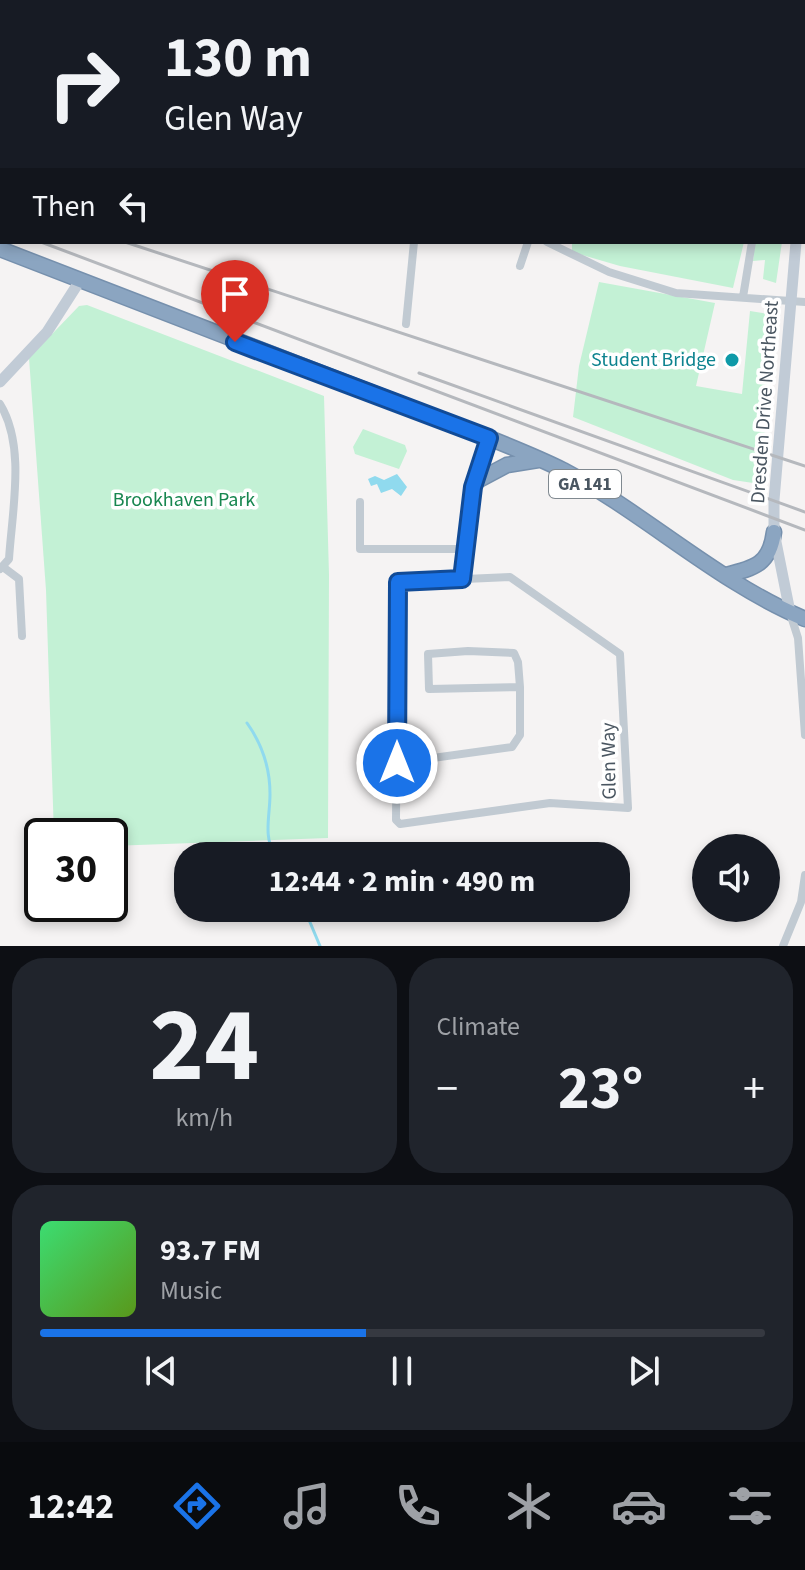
<!DOCTYPE html>
<meta charset="utf-8">
<style>
body{margin:0;font-family:"Source Sans 3",sans-serif;background:#20242c;color:#f1f3f6;height:100vh;display:flex;flex-direction:column;font-size:30px;white-space:nowrap}
*{box-sizing:border-box;margin:0}
p{font-size:26px;color:#9ea1a6}
.icon{flex:none;width:44px;height:44px;fill:none;stroke:currentColor;stroke-width:2;stroke-linecap:round;stroke-linejoin:round}
.map{position:relative;height:946px;overflow:hidden}
.drawer{display:flex;flex-direction:column;gap:12px;padding:12px;background:#0d0f14;flex:1}
.drawer>*{flex:none}
.hud{position:absolute;left:0px;top:0px;width:806px;height:244px;box-shadow:0 4px 12px #0003;background:#171b24;color:#f1f3f6;overflow:hidden}
.tools{position:absolute;left:692px;top:834px;display:grid;gap:16px}
.tools a{display:grid;place-items:center;width:88px;height:88px;border-radius:50%;background:#171b24;box-shadow:0 4px 12px #0003;font-size:40px}
.speed{position:absolute;left:24px;top:818px;display:flex;gap:16px;font-size:40px;font-weight:700;text-align:center}
.speed>*{display:grid;place-content:center;width:104px;height:104px;border-radius:50%;background:#171b24;box-shadow:0 4px 12px #0003;line-height:1}
.speed .limit{border:4px solid #111;border-radius:12px;background:#fff;color:#111}
.pin{position:absolute;display:grid;place-items:center;width:68px;height:68px;color:#fff;margin:-82px -34px;border-radius:50% 50% 50% 0;rotate:-45deg;box-shadow:0 0 8px #0007}
.pin .icon{rotate:45deg}
.me{position:absolute;width:88px;margin:-44px;rotate:0deg;stroke-linejoin:round;filter:drop-shadow(0 0 6px #0008)}
.turn{display:flex;align-items:center;gap:28px;height:168px;padding:0 32px;font-size:36px}
.turn .icon{width:104px;height:104px;stroke-width:2.5}
.turn b{display:block;font-size:56px;line-height:68px}
.then{display:flex;align-items:center;height:76px;padding:0 32px;background:#0003;gap:16px;font-size:30px}
.big{font-size:60px;font-weight:700;line-height:1.1}
.drawer .card{flex:1;display:flex;flex-direction:column;justify-content:center;gap:12px;min-width:0;padding:0 28px;border-radius:32px;background:#20242c}
.drawer .dial{align-items:center;gap:0}
.dial b{font-size:104px;line-height:1}
.song{display:flex;align-items:center;gap:24px}
.cover{width:96px;height:96px;border-radius:12px;background:linear-gradient(135deg,hsl(140 70% 55%),hsl(90 70% 35%))}
.played{height:8px;border-radius:4px;background:linear-gradient(90deg,#1a73e8 45%,#363941 45%)}
.keys{display:flex;justify-content:space-around;direction:ltr}
.heat{display:flex;justify-content:space-between;align-items:center;font-size:44px;direction:ltr}
.drawer .tiles{flex:1;display:grid;gap:12px;grid-template-columns:1fr 1fr}
.card:last-child{grid-column:span 2}
.trip{position:absolute;left:174px;top:842px;width:456px;height:80px;border-radius:32px;background:#171b24;box-shadow:0 4px 12px #0003;font-weight:700;line-height:80px;text-align:center}
.tabs{display:flex;height:128px;justify-content:space-around;align-items:center;background:#090b0e;color:#9ea1a6}
.tabs .icon{width:56px;height:56px}
.tabs .current{color:#1a73e8}
.tabs b{font-size:36px;color:#f1f3f6}
.map>svg:first-child{display:block}
</style>
<div class="map">
<svg width="805" height="946" viewBox="0 0 805 946">
<rect width="100%" height="100%" fill="#f5f3f3"/>
<!-- green -->
<path fill="#c3f1d5" d="M 572,242 L 744,242 L 733,288 L 620,266 L 572,252 Z
M 755,242 L 782,242 L 776,283 L 763,279 L 765,260 L 753,261 Z
M 599,282 L 715,303 L 696,386 L 742,394 L 750,311 L 775,315 L 760,484 L 733,480 L 573,417 L 579,366 Z
M 87,305 L 324,396 L 329,575 L 328,838 L 110,846 L 110,836 L 54,836 L 46,590 L 29,358 L 79,306 Z
M 363,429 L 405,445 L 407,451 L 399,469 L 355,454 L 353,447 Z"/>
<!-- water -->
<path fill="#90daee" d="M 397,474 L 407,487 L 401,496 L 392,489 L 381,493 L 377,484 L 371,486 L 368,479 L 375,476 L 384,480 Z"/>
<g fill="none" stroke-linecap="round" stroke-linejoin="round">
<!-- stream -->
<path stroke="#90daee" stroke-width="3" d="M 247,723 C 262,744 270,768 270,794 C 270,817 263,835 275,856
M 304,908 L 320,946"/>
<defs>
<path id="highway" d="M 0,249 L 489,438 C 514,448 539,458 563,470 C 646,514 717,582 805,619
M 475,482 L 507,465 L 538,460
M 726,575 C 755,568 770,564 774,532"/>
</defs>
<!-- highway casing -->
<use href="#highway" stroke="#7690ad" stroke-width="17"/>
<!-- street -->
<path stroke="#c1cad2" stroke-width="8" d="M 42,0 L 45,2
M 334,0 L 334,2
M 528,0 L 528,2
M 637,0 L 637,2
M 677,0 L 690,0
M 181,2 L 182,0
M 735,2 L 736,0
M 547,242 L 609,272 L 676,293 L 805,302
M 520,266 L 528,242
M 743,297 L 752,242
M 406,324 L 414,242
M 0,404 C 26,446 12,511 9,559 L 0,569
M 360,502 L 360,549 L 465,549
M 3,567 L 19,579 L 22,636
M 510,577 L 620,654 L 628,808 L 550,803 L 400,824 L 396,820 L 398,582 Z
M 462,579 L 473,487 L 489,438
M 790,613 L 798,638 L 805,735
M 468,651 L 514,653 L 518,662 L 520,687 L 429,689 L 428,654 Z
M 397,763 L 512,747 L 520,735 L 520,687
M 783,946 L 801,902 L 805,875"/>
<!-- secondary -->
<path stroke="#c1cbd6" stroke-width="11" d="M 804,145 L 805,133
M 0,382 L 47,332 L 79,282
M 790,612 L 774,532 L 774,500 L 796,242"/>
<!-- highway -->
<use href="#highway" stroke="#8ba5c1" stroke-width="14"/>
<!-- rail -->
<path stroke="#b5b8bd" stroke-width="3" d="M 0,190 L 2,191
M 0,216 L 2,217
M 41,242 L 805,530
M 125,242 L 805,466
M 419,373 L 805,512"/>
</g>
<g fill="none" stroke-linecap="round" stroke-linejoin="round">
<defs>
<path id="route" d="M 235,342 L 489,438 L 473,487 L 462,579 L 398,582 L 397,763"/>
</defs>
<!-- route casing -->
<use href="#route" stroke="#114b97" stroke-width="20"/>
<!-- route -->
<use href="#route" stroke="#1a73e8" stroke-width="14"/>
</g>
<!-- markers -->
<circle fill="#0f9aa8" stroke="#fff" stroke-width="3" cx="732" cy="360" r="8"/>
<g text-anchor="middle" dominant-baseline="central" stroke-width="7" stroke-linejoin="round" paint-order="stroke">
<!-- shield labels -->
<rect fill="#fff" stroke="#808990" stroke-width="2" x="549" y="470" width="72" height="28" rx="6"/>
<g font-size="18" font-weight="bold" fill="#4a5661">
<text x="585" y="484">GA 141</text>
</g>
<!-- culture labels -->
<g font-size="20" fill="#0d838f" stroke="#fff" text-anchor="end">
<text x="716" y="360">Student Bridge</text>
</g>
<!-- street labels -->
<g font-size="20" fill="#4a5661" stroke="#fff">
<text transform="translate(765 402) rotate(-86)">Dresden Drive Northeast</text>
<text transform="translate(609 761) rotate(-91)">Glen Way</text>
</g>
<!-- park labels -->
<g font-size="20" fill="#17864f" stroke="#fff">
<text x="184" y="500">Brookhaven Park</text>
</g>
</g>
</svg>
<div class="tools">
<a><svg class="icon" aria-label="sound" viewBox="0 0 24 24"><path d="M4 9h4l5-4v14l-5-4H4zM17 9q2 3 0 6"/></svg></a>
</div>
<div class="speed"><div class="limit">30</div></div>
<div class="pin" style="left:235px;top:342px;background:#d93025"><svg class="icon" aria-label="arrive" viewBox="0 0 24 24"><path d="M6 21V4h12l-3 4 3 4H6"/></svg></div>
<svg class="me" style="left:397px;top:763px" viewBox="-20 -20 40 40"><circle r="17" fill="#1a73e8" stroke="#fff" stroke-width="3"/><path d="M0-11L8 9 0 5-8 9z" fill="#fff"/></svg>
<div class="trip">12:44 · 2 min · 490 m</div>
<div class="hud">
<div class="turn"><svg class="icon" aria-label="right" viewBox="0 0 24 24"><path d="M7 20v-9h11M14 6l5 5-5 5"/></svg><div><b>130 m</b>Glen Way</div></div>
<div class="then">Then<svg class="icon" aria-label="left" viewBox="0 0 24 24"><path d="M17 20v-9H6M10 6l-5 5 5 5"/></svg></div>
</div>
</div>
<section class="drawer">
<div class="tiles">
<div class="card dial"><b>24</b><p>km/h</p></div>
<div class="card"><p>Climate</p>
<div class="heat"><a>−</a><b class="big">23°</b><a>+</a></div>
</div>
<div class="card">
<div class="song"><i class="cover"></i><div><b>93.7 FM</b><p>Music</p></div></div>
<div class="played"></div>
<div class="keys"><svg class="icon" aria-label="previous" viewBox="0 0 24 24"><path d="M18 5L8 12l10 7zM5 5v14"/></svg><svg class="icon" aria-label="pause" viewBox="0 0 24 24"><path d="M8 5v14M16 5v14"/></svg><svg class="icon" aria-label="next" viewBox="0 0 24 24"><path d="M6 5l10 7-10 7zM19 5v14"/></svg></div>
</div>
</div>
</section>
<nav class="tabs">
<b>12:42</b>
<svg class="icon current" aria-label="directions" viewBox="0 0 24 24"><path d="M12 3l9 9-9 9-9-9zM9 14v-3h6M13 9l2 2-2 2"/></svg>
<svg class="icon" aria-label="music" viewBox="0 0 24 24"><path d="M9 18V5l10-2v13"/><circle cx="6" cy="18" r="3"/><circle cx="16" cy="16" r="3"/></svg>
<svg class="icon" aria-label="phone" viewBox="0 0 24 24"><path d="M5 4h4l2 5-3 2q2 4 5 5l2-3 5 2v4C11 20 4 13 5 4z"/></svg>
<svg class="icon" aria-label="climate" viewBox="0 0 24 24"><path d="M12 3v18M4 7l16 10M4 17L20 7"/></svg>
<svg class="icon" aria-label="car" viewBox="0 0 24 24"><path d="M5 17H2v-5l4-1 3-4h7l3 4 3 1v5h-3M9 17h6M6 11h13"/><circle cx="7" cy="17" r="2"/><circle cx="17" cy="17" r="2"/></svg>
<svg class="icon" aria-label="filters" viewBox="0 0 24 24"><path d="M4 7h16M4 17h16"/><circle cx="9" cy="7" r="2"/><circle cx="15" cy="17" r="2"/></svg>
</nav>
